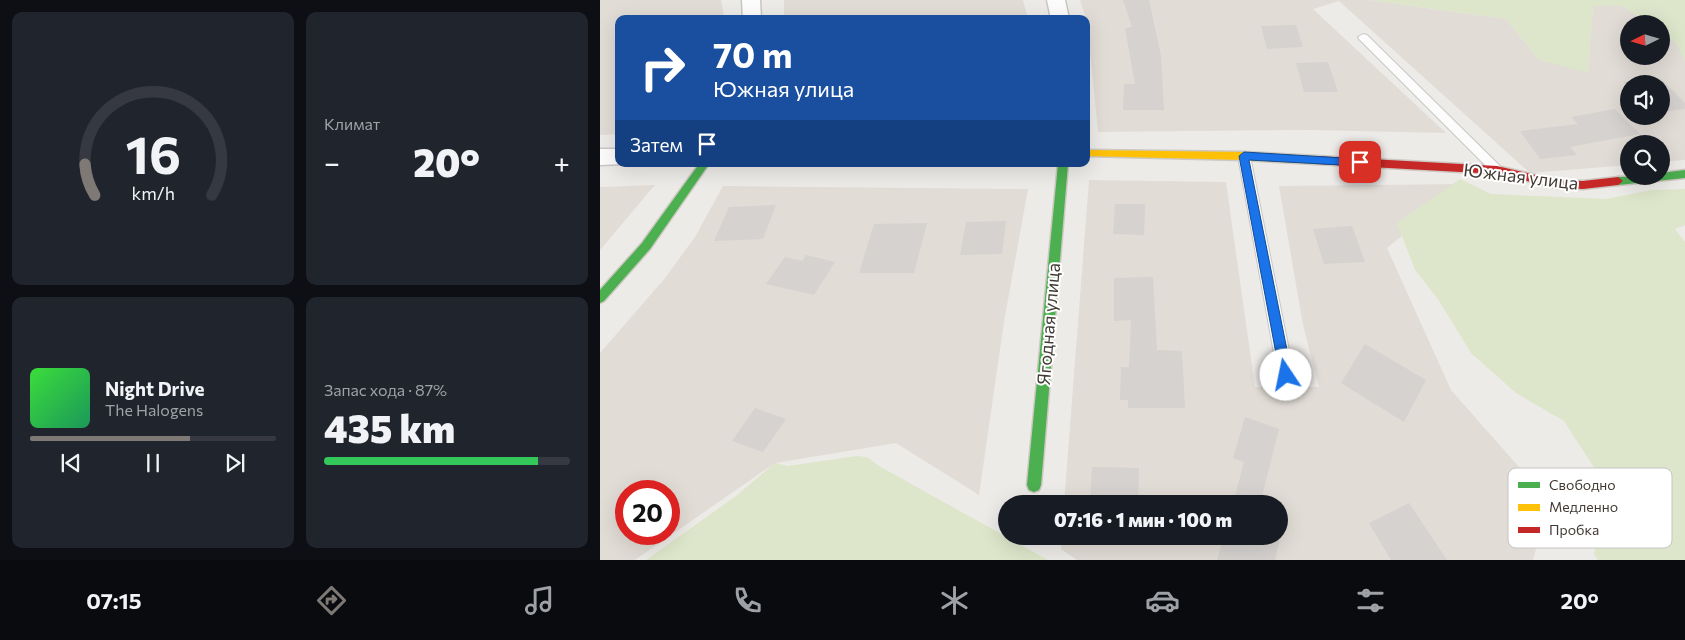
<!DOCTYPE html>
<html lang="ru">
<meta charset="utf-8">
<style>
body{margin:0;font-family:Commissioner,sans-serif;background:#20242c;color:#f1f3f6;height:100vh;display:flex;flex-direction:column;font-size:19px;white-space:nowrap}
*{box-sizing:border-box;margin:0}
p{font-size:16px;color:#9ea1a6}
.icon{flex:none;width:28px;height:28px;fill:none;stroke:currentColor;stroke-width:2;stroke-linecap:round;stroke-linejoin:round}
.map{position:relative;flex:1;overflow:hidden}
.side{display:flex;flex-direction:column;gap:12px;padding:12px;background:#0d0f14;width:600px}
.side>*{flex:none}
.guide{position:absolute;left:15px;top:15px;width:475px;height:152px;border-radius:10px;box-shadow:0 5px 20px #0002;background:#1a4fa0;color:#fff;overflow:hidden}
.needle{width:32px;rotate:265deg}
.tools{position:absolute;left:1020px;top:15px;display:grid;gap:10px}
.tools a{display:grid;place-items:center;width:50px;height:50px;border-radius:50%;background:#171b24;box-shadow:0 5px 20px #0002;font-size:25px}
.speed{position:absolute;left:15px;top:480px;display:flex;gap:10px;font-size:25px;font-weight:700;text-align:center}
.speed>*{display:grid;place-content:center;width:65px;height:65px;border-radius:50%;background:#171b24;box-shadow:0 5px 20px #0002;line-height:1}
.speed .limit{border:8px solid #d22;background:#fff;color:#111}
.pin{position:absolute;display:grid;place-items:center;width:42px;height:42px;color:#fff;margin:-21px;border-radius:10px;box-shadow:0 2px 8px #0006}
.me{position:absolute;width:55px;margin:-28px;rotate:349deg;stroke-linejoin:round;filter:drop-shadow(0 0 4px #0008)}
.turn{display:flex;align-items:center;gap:18px;height:105px;padding:0 15px;font-size:22px}
.turn .icon{width:65px;height:65px;stroke-width:2.5}
.turn b{display:block;font-size:35px;line-height:42px}
.then{display:flex;align-items:center;height:48px;padding:0 15px;background:#0003;gap:10px;font-size:19px}
.big{font-size:38px;font-weight:800;line-height:1.1}
.side .widget{flex:1;display:flex;flex-direction:column;justify-content:center;gap:8px;min-width:0;padding:0 18px;border-radius:10px;background:#20242c}
.side .dial{align-items:center;gap:0}
.dial svg{height:130px;overflow:visible;fill:none;stroke:#363941;stroke-width:7;stroke-linecap:round;text-anchor:middle}
.dial text{fill:#f1f3f6;stroke:none}
.song{display:flex;align-items:center;gap:15px}
.cover{width:60px;height:60px;border-radius:8px;background:linear-gradient(135deg,hsl(120 70% 55%),hsl(150 70% 35%))}
.played{height:5px;border-radius:2px;background:linear-gradient(90deg,#7e7974 65%,#363941 65%)}
.keys{display:flex;justify-content:space-around;direction:ltr}
.heat{display:flex;justify-content:space-between;align-items:center;font-size:28px;direction:ltr}
.charge{height:8px;border-radius:4px;background:linear-gradient(90deg,#34c759 87%,#363941 0)}
.side .tiles{flex:1;display:grid;gap:12px;grid-template-columns:repeat(2,1fr)}
.trip{position:absolute;left:398px;top:495px;width:290px;height:50px;border-radius:25px;background:#171b24;box-shadow:0 5px 20px #0002;font-weight:800;line-height:50px;text-align:center}
.menu{display:flex;height:80px;justify-content:space-around;align-items:center;background:#090b0e;color:#9ea1a6}
.menu .icon{width:35px;height:35px}
.menu .active{color:#7e7974}
.menu b{font-size:22px;color:#f1f3f6}
main{display:flex;flex:1;min-height:0}
.map>svg:first-child{display:block}
</style>
<main>
<section class="side">
<div class="tiles">
<div class="widget dial"><svg viewBox="0 0 100 80">
<path d="M14 69A42 42 0 1 1 86 69"/>
<path d="M14 69A42 42 0 0 1 8 50" stroke="#7e7974"/>
<text x="50" y="56" font-size="32" font-weight="700">16</text>
<text x="50" y="72" font-size="11">km/h</text>
</svg></div>
<div class="widget"><p>Климат</p>
<div class="heat"><a>−</a><b class="big">20°</b><a>+</a></div>
</div>
<div class="widget">
<div class="song"><i class="cover"></i><div><b>Night Drive</b><p>The Halogens</p></div></div>
<div class="played"></div>
<div class="keys"><svg class="icon" aria-label="previous" viewBox="0 0 24 24"><path d="M18 5L8 12l10 7zM5 5v14"/></svg><svg class="icon" aria-label="pause" viewBox="0 0 24 24"><path d="M8 5v14M16 5v14"/></svg><svg class="icon" aria-label="next" viewBox="0 0 24 24"><path d="M6 5l10 7-10 7zM19 5v14"/></svg></div>
</div>
<div class="widget"><p>Запас хода · 87%</p><b class="big">435 km</b><div class="charge"></div></div>
</div>
</section>
<div class="map">
<svg width="1085" height="560" viewBox="0 0 1085 560">
<rect width="100%" height="100%" fill="#edebe8"/>
<!-- residential -->
<path fill="#e1dcd5" fill-rule="evenodd" d="M 0,0 L 121,0 L 124,16 L 123,19 L 19,19 L 19,134 L 0,135 Z
M 184,0 L 423,0 L 428,19 L 184,19 Z
M 480,0 L 768,0 L 906,19 L 939,60 L 988,72 L 993,6 L 1023,6 L 1037,16 L 1085,16 L 1085,160 L 1061,162 L 1061,144 L 1029,144 L 1029,165 L 930,173 L 739,1 L 713,9 L 846,133 L 708,130 L 498,132 L 487,22 ZM 1029,24 L 1061,24 L 1061,56 L 1029,56 ZM 1029,84 L 1061,84 L 1061,116 L 1029,116 Z
M 489,180 L 626,182 L 655,387 L 719,387 L 703,325 L 679,186 L 866,184 L 787,248 L 851,390 L 949,501 L 933,560 L 477,560 L 461,549 L 462,536 L 679,536 L 679,504 L 464,504 Z
M 55,185 L 0,250 L 0,187 Z
M 123,186 L 428,189 L 404,322 L 379,495 L 296,443 L 175,463 L 35,560 L 0,560 L 0,353 L 65,278 L 95,237 ZM 26,491 L 69,491 L 69,534 L 26,534 Z"/>
<!-- green -->
<path fill="#dde5ca" d="M 768,0 L 1085,0 L 1085,62 L 1077,44 L 1061,33 L 1061,24 L 1048,24 L 1023,6 L 993,6 L 988,73 L 939,60 L 906,19 Z
M 860,179 L 891,194 L 1006,199 L 1052,190 L 1085,189 L 1085,225 L 1075,229 L 1085,242 L 1085,560 L 998,560 L 994,554 L 1008,489 L 964,421 L 916,393 L 871,353 L 838,299 L 815,270 L 797,223 Z
M 257,456 L 267,457 L 279,466 L 448,560 L 46,560 L 136,496 L 175,463 L 188,466 Z"/>
<!-- building -->
<path fill="#d5d2cf" d="M 523,0 L 549,0 L 561,56 L 564,110 L 523,110 L 524,84 L 535,84 L 525,28 L 532,27 Z
M 696,25 L 703,47 L 667,49 L 661,26 Z
M 728,62 L 738,92 L 704,92 L 696,63 Z
M 1060,78 L 1085,103 L 1085,109 L 1061,112 L 1061,84 L 1029,84 L 1029,88 L 1023,82 Z
M 1015,109 L 1040,134 L 970,147 L 977,155 L 940,159 L 920,131 L 978,124 L 971,117 Z
M 515,204 L 545,204 L 544,235 L 513,234 Z
M 176,205 L 163,239 L 114,241 L 129,207 Z
M 406,221 L 402,254 L 360,255 L 366,222 Z
M 327,223 L 314,273 L 259,273 L 274,224 Z
M 752,226 L 765,262 L 724,264 L 713,229 Z
M 206,255 L 235,262 L 214,295 L 166,284 L 185,257 L 202,261 Z
M 553,277 L 557,350 L 582,351 L 585,408 L 528,408 L 528,400 L 520,400 L 521,367 L 529,367 L 531,320 L 514,321 L 514,278 Z
M 765,344 L 826,380 L 804,422 L 741,383 Z
M 155,408 L 186,419 L 163,452 L 132,441 Z
M 645,417 L 679,429 L 660,504 L 633,504 L 644,462 L 633,458 Z
M 492,467 L 539,468 L 538,504 L 490,504 Z
M 809,503 L 847,560 L 791,560 L 769,523 Z
M 679,517 L 684,519 L 675,560 L 617,560 L 624,536 L 679,536 Z"/>
<g fill="none" stroke-linecap="round" stroke-linejoin="round">
<defs>
<path id="lane" d="M 763,34 L 767,35 L 901,167 L 903,170 L 901,173 L 893,173 L 759,39 L 758,37 Z
M 644,152 L 650,156 L 694,375 L 691,380 L 686,382 L 681,380 L 678,375 L 638,156 Z"/>
<path id="street" d="M 142,0 L 160,0 L 161,19 L 143,19 Z
M 447,0 L 465,0 L 469,19 L 451,19 Z
M 0,149 L 19,149 L 19,164 L 24,164 L 0,165 Z"/>
<path id="fast" d="M 99,164 L 109,164 L 50,249 L 4,301 L 0,303 L 0,290 L 42,243 Z
M 458,164 L 468,164 L 441,485 L 439,490 L 434,492 L 429,490 L 427,485 Z
M 1085,170 L 1085,178 L 1018,185 L 1013,181 L 1018,177 L 1061,176 L 1061,173 Z"/>
<path id="slow" d="M 486,150 L 644,152 L 716,156 L 721,160 L 716,164 L 644,160 L 486,156 Z"/>
<path id="jam" d="M 716,156 L 897,166 L 957,180 L 983,181 L 1018,177 L 1023,181 L 1018,185 L 983,189 L 957,188 L 897,174 L 716,164 L 711,160 Z"/>
</defs>
<!-- lane casing -->
<use href="#lane" stroke="#c9c7c4" stroke-width="2"/>
<!-- street casing -->
<use href="#street" stroke="#c9c7c4" stroke-width="3"/>
<!-- fast casing -->
<use href="#fast" stroke="#cdc8c1" stroke-width="3"/>
<!-- slow casing -->
<use href="#slow" stroke="#cdc8c1" stroke-width="3"/>
<!-- jam casing -->
<use href="#jam" stroke="#cdc8c1" stroke-width="3"/>
<!-- lane -->
<use href="#lane" fill="#fcfcfc" fill-rule="evenodd"/>
<!-- street -->
<use href="#street" fill="#fcfcfc" fill-rule="evenodd"/>
<!-- fast -->
<use href="#fast" fill="#4caf50" fill-rule="evenodd"/>
<!-- slow -->
<use href="#slow" fill="#ffc107" fill-rule="evenodd"/>
<!-- jam -->
<use href="#jam" fill="#c62828" fill-rule="evenodd"/>
</g>
<!-- route -->
<path fill="#1a73e8" stroke="#114b97" d="M 644,152 L 760,159 L 765,162 L 760,166 L 649,160 L 692,375 L 690,379 L 686,381 L 682,379 L 680,375 L 639,156 Z"/>
<g text-anchor="middle" dominant-baseline="central" stroke-width="4" stroke-linejoin="round" paint-order="stroke">
<!-- street labels -->
<g font-size="18" fill="#423b35" stroke="#fff">
<text transform="translate(921 176) rotate(7)">Южная улица</text>
<text transform="translate(448 324) rotate(-85)">Ягодная улица</text>
</g>
</g>
<!-- legend -->
<rect x="908" y="468" width="164" height="80" rx="8" fill="#fff" stroke="#c6c4c2" stroke-width="1"/>
<rect x="918" y="482" width="22" height="6" fill="#4caf50"/>
<rect x="918" y="504" width="22" height="7" fill="#ffc107"/>
<rect x="918" y="527" width="22" height="6" fill="#c62828"/>
<g font-size="14" fill="#423b35">
<text x="949" y="490">Свободно</text>
<text x="949" y="512">Медленно</text>
<text x="949" y="535">Пробка</text>
</g>
</svg>
<div class="tools">
<a><svg class="needle" viewBox="-14 -14 28 28"><path d="M0-13l5 13h-10z" fill="#e53935"/><path d="M0 13l5-13h-10z" fill="#9ea1a6"/></svg></a>
<a><svg class="icon" aria-label="sound" viewBox="0 0 24 24"><path d="M4 9h4l5-4v14l-5-4H4zM17 9q2 3 0 6"/></svg></a>
<a><svg class="icon" aria-label="search" viewBox="0 0 24 24"><circle cx="10" cy="10" r="6"/><path d="M15 15l6 6"/></svg></a>
</div>
<div class="speed"><div class="limit">20</div></div>
<div class="pin" style="left:760px;top:162px;background:#d93025"><svg class="icon" aria-label="arrive" viewBox="0 0 24 24"><path d="M6 21V4h12l-3 4 3 4H6"/></svg></div>
<svg class="me" style="left:686px;top:375px" viewBox="-20 -20 40 40"><circle r="19" fill="#fff"/><path d="M0-13L10 11 0 6-10 11z" fill="#1a73e8"/></svg>
<div class="trip">07:16 · 1 мин · 100 m</div>
<div class="guide">
<div class="turn"><svg class="icon" aria-label="right" viewBox="0 0 24 24"><path d="M7 20v-9h11M14 6l5 5-5 5"/></svg><div><b>70 m</b>Южная улица</div></div>
<div class="then">Затем<svg class="icon" aria-label="arrive" viewBox="0 0 24 24"><path d="M6 21V4h12l-3 4 3 4H6"/></svg></div>
</div>
</div>
</main>
<nav class="menu">
<b>07:15</b>
<svg class="icon active" aria-label="directions" viewBox="0 0 24 24"><path d="M12 3l9 9-9 9-9-9zM9 14v-3h6M13 9l2 2-2 2"/></svg>
<svg class="icon" aria-label="music" viewBox="0 0 24 24"><path d="M9 18V5l10-2v13"/><circle cx="6" cy="18" r="3"/><circle cx="16" cy="16" r="3"/></svg>
<svg class="icon" aria-label="phone" viewBox="0 0 24 24"><path d="M5 4h4l2 5-3 2q2 4 5 5l2-3 5 2v4C11 20 4 13 5 4z"/></svg>
<svg class="icon" aria-label="climate" viewBox="0 0 24 24"><path d="M12 3v18M4 7l16 10M4 17L20 7"/></svg>
<svg class="icon" aria-label="car" viewBox="0 0 24 24"><path d="M5 17H2v-5l4-1 3-4h7l3 4 3 1v5h-3M9 17h6M6 11h13"/><circle cx="7" cy="17" r="2"/><circle cx="17" cy="17" r="2"/></svg>
<svg class="icon" aria-label="filters" viewBox="0 0 24 24"><path d="M4 7h16M4 17h16"/><circle cx="9" cy="7" r="2"/><circle cx="15" cy="17" r="2"/></svg>
<b>20°</b>
</nav>
